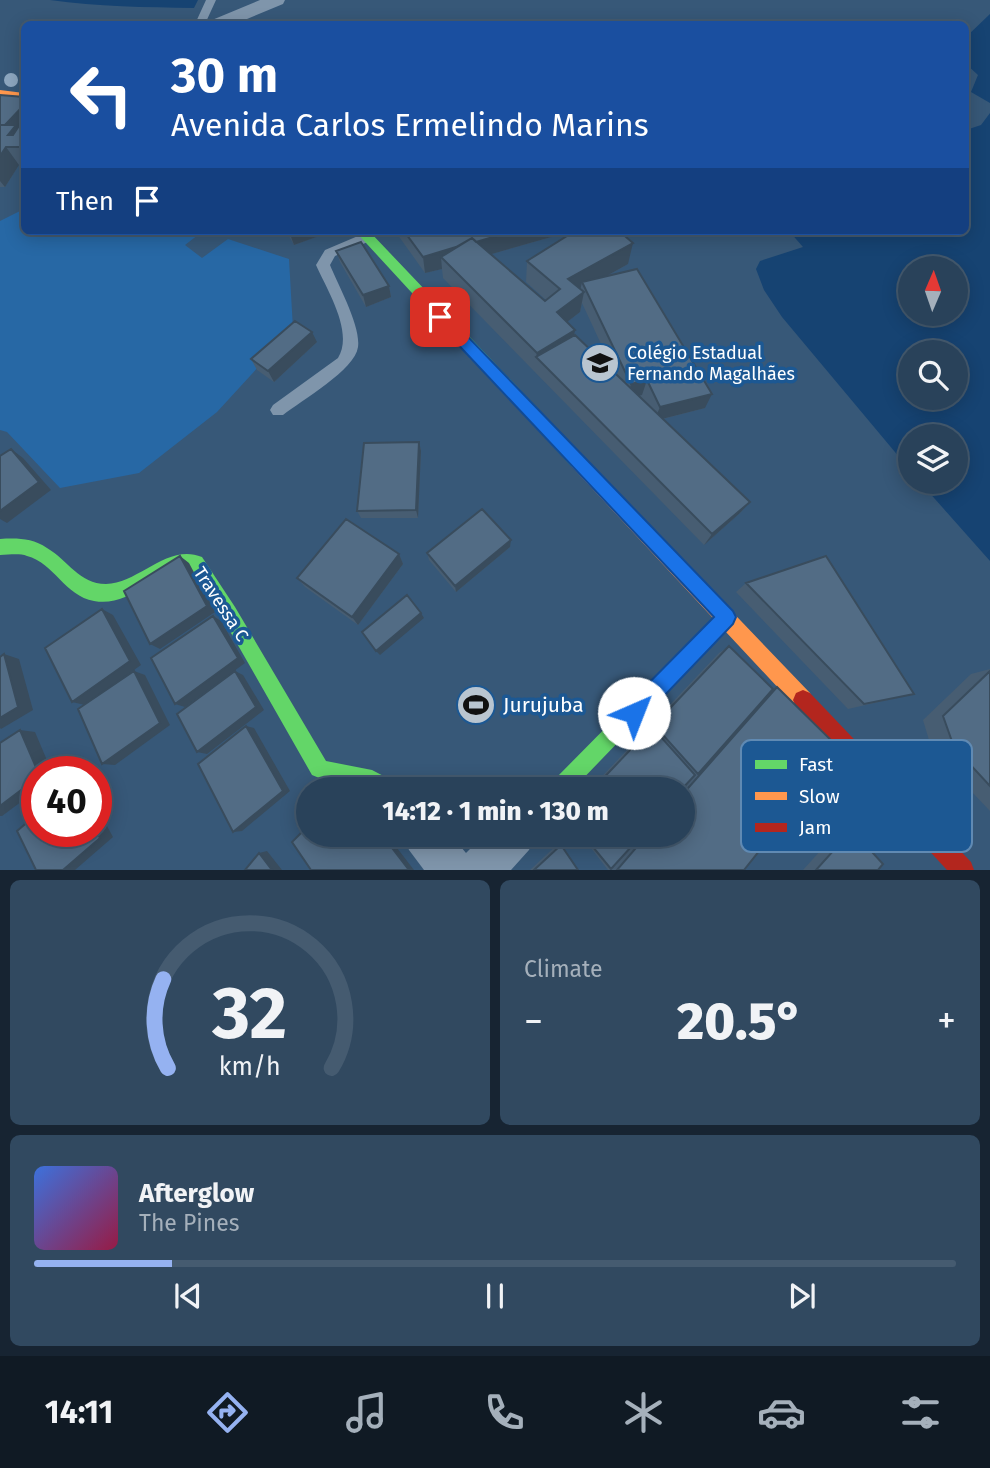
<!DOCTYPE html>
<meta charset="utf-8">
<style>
body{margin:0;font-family:"Fira Sans",sans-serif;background:#314960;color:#f1f3f6;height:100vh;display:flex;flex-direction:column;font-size:26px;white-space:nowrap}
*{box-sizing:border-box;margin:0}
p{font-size:23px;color:#a5b0bb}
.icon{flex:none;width:38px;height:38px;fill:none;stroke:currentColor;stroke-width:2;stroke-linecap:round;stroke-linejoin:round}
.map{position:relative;height:870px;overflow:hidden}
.panel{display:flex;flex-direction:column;gap:10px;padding:10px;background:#172432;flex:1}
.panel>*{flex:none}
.guide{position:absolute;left:21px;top:21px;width:948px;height:214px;border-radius:10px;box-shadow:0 4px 18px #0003,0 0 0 2px #455b70;background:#1a4fa0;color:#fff;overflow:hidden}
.needle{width:46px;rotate:2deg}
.tools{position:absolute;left:898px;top:256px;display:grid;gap:14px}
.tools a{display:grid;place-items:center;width:70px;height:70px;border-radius:50%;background:#29425a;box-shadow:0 4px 18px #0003,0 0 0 2px #455b70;font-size:35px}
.speed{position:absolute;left:21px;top:756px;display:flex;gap:14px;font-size:35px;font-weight:700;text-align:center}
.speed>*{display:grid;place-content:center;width:91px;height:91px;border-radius:50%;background:#29425a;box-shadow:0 4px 18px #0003,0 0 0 2px #455b70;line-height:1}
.speed .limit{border:10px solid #d22;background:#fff;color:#111}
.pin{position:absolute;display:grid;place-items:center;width:60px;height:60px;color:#fff;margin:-30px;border-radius:14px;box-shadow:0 4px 10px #0006}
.me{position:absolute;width:77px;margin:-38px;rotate:44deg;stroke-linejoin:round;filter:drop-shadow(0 0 5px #0008)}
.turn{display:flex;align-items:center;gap:24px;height:147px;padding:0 35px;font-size:32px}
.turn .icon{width:91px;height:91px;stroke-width:2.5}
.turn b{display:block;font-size:49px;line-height:60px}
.then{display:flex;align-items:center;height:66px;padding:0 35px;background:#0003;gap:14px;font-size:26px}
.big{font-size:52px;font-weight:800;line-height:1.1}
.panel .card{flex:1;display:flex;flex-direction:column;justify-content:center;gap:10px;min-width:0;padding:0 24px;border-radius:10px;background:#314960}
.panel .dial{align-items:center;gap:0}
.dial svg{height:182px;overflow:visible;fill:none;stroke:#455b70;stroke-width:7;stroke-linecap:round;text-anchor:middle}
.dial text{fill:#f1f3f6;stroke:none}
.song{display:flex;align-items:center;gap:21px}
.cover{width:84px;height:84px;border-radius:10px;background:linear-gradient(135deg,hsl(220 70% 55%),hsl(340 70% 35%))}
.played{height:7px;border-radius:4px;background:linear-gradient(90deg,#95b2f1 15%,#455b70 15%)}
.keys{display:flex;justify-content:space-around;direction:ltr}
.heat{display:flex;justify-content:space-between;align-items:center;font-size:38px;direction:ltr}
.panel .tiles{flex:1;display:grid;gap:10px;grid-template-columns:1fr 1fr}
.card:last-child{grid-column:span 2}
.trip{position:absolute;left:296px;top:777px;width:399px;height:70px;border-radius:35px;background:#29425a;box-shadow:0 4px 18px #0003,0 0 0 2px #455b70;font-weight:800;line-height:70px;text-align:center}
.dock{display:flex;height:112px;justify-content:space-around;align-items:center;background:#101a24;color:#a5b0bb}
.dock .icon{width:49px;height:49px}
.dock .selected{color:#95b2f1}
.dock b{font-size:32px;color:#f1f3f6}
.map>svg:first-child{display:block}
</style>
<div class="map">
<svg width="990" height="870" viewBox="0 0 990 870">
<rect width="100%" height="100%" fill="#375878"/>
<!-- green -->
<path fill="#2768a5" d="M 24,209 L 24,231 L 203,231 L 185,245 L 202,258 L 228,239 L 289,259 L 293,329 L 217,412 L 139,473 L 60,488 L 7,432 L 0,430 L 0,221 Z"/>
<!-- water -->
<path fill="#164372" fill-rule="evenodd" d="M 50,0 L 198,0 L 194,8 C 145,7 98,7 50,0 Z
M 990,14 L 990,103 L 971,92 L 978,75 L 966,64 L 966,37 Z
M 990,113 L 990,561 L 919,481 L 956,481 L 956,436 L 910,436 L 910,470 L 782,317 L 764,290 L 756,269 L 760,261 L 803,247 L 789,231 L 966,231 L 966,130 L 981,125 ZM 910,268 L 956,268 L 956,313 L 910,313 ZM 910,352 L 956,352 L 956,397 L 910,397 Z"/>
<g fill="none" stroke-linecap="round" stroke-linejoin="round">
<!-- lane -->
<path fill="#7f95ab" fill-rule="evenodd" d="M 206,0 L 216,0 L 205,24 L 195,24 Z
M 365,233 L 371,238 L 370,241 L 335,256 L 330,265 C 338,285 361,326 358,347 C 355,370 302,400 283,415 L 273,415 L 270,410 L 273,405 L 338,358 C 354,332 327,290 316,265 L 325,250 Z"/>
<!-- street -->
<path fill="#7f95ab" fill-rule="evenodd" d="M 260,0 L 285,0 L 283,4 L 235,24 L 209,24 L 212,20 Z
M 403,835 L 451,835 L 466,853 L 484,835 L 536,835 L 529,850 L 511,870 L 424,870 L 409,850 Z"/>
<!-- fast -->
<path fill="#63d668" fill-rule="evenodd" d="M 355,231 L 369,231 L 584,457 L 586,462 L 584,467 L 578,469 L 572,467 Z
M 0,539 C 17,538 32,538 47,548 C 68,560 79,584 106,584 C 140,583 167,543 202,557 L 235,607 L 326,761 L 372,770 L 395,782 L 398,789 C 368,789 339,788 312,775 L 223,619 L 191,571 C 156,569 131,608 94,601 C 65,596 54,563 27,556 C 19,553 9,555 0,555 Z
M 727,608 L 733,611 L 736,617 L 733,623 L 573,789 L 549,789 L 552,782 L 721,611 Z"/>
<!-- slow -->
<path fill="#ff974d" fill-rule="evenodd" d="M 0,90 L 24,93 L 24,99 L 0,96 Z
M 578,455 L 584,457 L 810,693 L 813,700 L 810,707 L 803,710 L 796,707 L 572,467 L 570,462 L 572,457 Z"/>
<!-- jam -->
<path fill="#b3261e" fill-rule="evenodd" d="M 803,690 L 810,693 L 971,862 L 974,870 L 947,870 L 796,707 L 793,700 L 796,693 Z"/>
</g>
<!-- trees -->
<circle fill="#8da7c0" cx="11" cy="80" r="7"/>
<!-- wall -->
<path fill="#475d72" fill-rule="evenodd" d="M 0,95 L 24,97 L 24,165 L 19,165 L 5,187 L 0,187 Z
M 286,231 L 333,231 L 294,245 Z
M 395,231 L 573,231 L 491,254 L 545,301 L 546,300 L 526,282 L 527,261 L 628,264 L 607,276 L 705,408 L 663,419 L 750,502 L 740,513 L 704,545 L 443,278 L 442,269 L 425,273 ZM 582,303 L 614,372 L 575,335 L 567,322 L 580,312 Z
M 336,251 L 389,286 L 391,297 L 366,307 L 340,262 Z
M 317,342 L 274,382 L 257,370 L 251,359 Z
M 419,442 L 421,451 L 418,518 L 361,518 L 357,511 Z
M 510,547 L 456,592 L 429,560 L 427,553 Z
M 399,554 L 403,564 L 358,625 L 305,587 L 297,578 Z
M 746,583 L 914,694 L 848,709 L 736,592 Z
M 729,646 L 773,689 L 777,687 L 744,870 L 608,870 L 581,835 L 682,835 L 682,789 L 590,789 L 719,653 Z
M 990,669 L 990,811 L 932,750 L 923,720 L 971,674 Z
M 840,829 L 852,830 L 878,870 L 803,870 Z
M 559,843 L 561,845 L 578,870 L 530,870 Z"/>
<!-- shaded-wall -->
<path fill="#394c5d" d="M 24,105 L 24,147 L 0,130 Z
M 6,147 L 19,165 L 5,187 L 0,181 L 0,156 Z
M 297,231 L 333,231 L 294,245 L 290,234 Z
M 514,231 L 537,231 L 537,241 L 450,266 L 441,257 L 442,269 L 425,273 L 423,257 Z
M 537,231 L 573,231 L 537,241 Z
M 633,243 L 628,264 L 585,288 L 582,282 L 580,291 L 568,279 Z
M 389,286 L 391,297 L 366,307 L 363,295 Z
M 584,292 L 580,312 L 554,332 L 557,312 Z
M 575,330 L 572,350 L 536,357 L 537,353 Z
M 312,332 L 317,342 L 274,382 L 268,371 Z
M 647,380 L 642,395 L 627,399 L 631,384 Z
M 712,394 L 705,408 L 654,421 L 660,407 Z
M 419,442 L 421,451 L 418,518 L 416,510 Z
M 11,449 L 23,458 L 51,490 L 7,523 L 0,519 L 0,511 Z
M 750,502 L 740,513 L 704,545 L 712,534 Z
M 511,540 L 510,547 L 456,592 L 455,586 Z
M 399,554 L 403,564 L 358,625 L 352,617 Z
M 180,556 L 189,563 L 215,612 L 160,649 L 150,644 Z
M 102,609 L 113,615 L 141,665 L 85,705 L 72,702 Z
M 421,613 L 424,618 L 380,655 L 376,651 Z
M 213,616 L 221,621 L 245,663 L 185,707 L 175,704 Z
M 4,654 L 19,659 L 33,710 L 1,729 L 0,728 L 0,718 Z
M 134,671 L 145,675 L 170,725 L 115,765 L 102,764 Z
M 235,671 L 243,675 L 264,710 L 207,754 L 197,752 Z
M 246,726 L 254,728 L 290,791 L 242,831 L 233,832 Z
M 20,730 L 35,732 L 52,772 L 38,772 Z
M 37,778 L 37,790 L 2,816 L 0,816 L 0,806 Z
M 96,806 L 113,837 L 75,870 L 63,870 L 96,831 Z
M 382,835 L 387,835 L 414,870 L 409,870 Z
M 267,851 L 282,870 L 272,870 L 259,853 Z"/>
<!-- building -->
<path fill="#526c85" stroke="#394c5d" stroke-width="2" d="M 0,95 L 24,97 L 24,105 L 5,125 L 0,125 Z
M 24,118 L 24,147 L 6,147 L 0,156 L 0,125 L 16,125 L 8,135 L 13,135 Z
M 404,231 L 514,231 L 476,242 L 472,238 L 456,247 L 423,257 Z
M 575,231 L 619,231 L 633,243 L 568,279 L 584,292 L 557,312 L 575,330 L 537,353 L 441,257 L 472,238 L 545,301 L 560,289 L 527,261 Z
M 361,242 L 389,286 L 363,295 L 336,251 Z
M 637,269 L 712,394 L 660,407 L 647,380 L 631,384 L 582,282 Z
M 295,321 L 312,332 L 268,371 L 251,359 Z
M 575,335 L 750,502 L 712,534 L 536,357 Z
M 419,442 L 416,510 L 357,511 L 364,443 Z
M 11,449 L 39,482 L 0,511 L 0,456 Z
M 482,509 L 511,540 L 455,586 L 427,553 Z
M 346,519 L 399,554 L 352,617 L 297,578 Z
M 180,556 L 207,606 L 150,644 L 124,591 Z
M 826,556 L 914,694 L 864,704 L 746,583 Z
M 407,595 L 421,613 L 376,651 L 362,632 Z
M 102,609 L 130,661 L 72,702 L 45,648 Z
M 213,616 L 238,658 L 175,704 L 151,658 Z
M 729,646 L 773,689 L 698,774 L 654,725 Z
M 4,654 L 18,707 L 0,718 L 0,657 Z
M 134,671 L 160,723 L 102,764 L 78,709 Z
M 235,671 L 256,707 L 197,752 L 177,714 Z
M 990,671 L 990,786 L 954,747 L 943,716 Z
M 777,687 L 840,749 L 744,870 L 617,870 L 647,835 L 682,835 L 682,795 Z
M 246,726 L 283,791 L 233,832 L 198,764 Z
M 652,727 L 695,775 L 682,789 L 593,789 Z
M 20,730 L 38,772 L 37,772 L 37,778 L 0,806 L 0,743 Z
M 37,814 L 37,831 L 96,831 L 100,838 L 63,870 L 36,870 L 17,831 Z
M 308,826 L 308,835 L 382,835 L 409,870 L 311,870 L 292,842 Z
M 852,830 L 883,864 L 878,870 L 816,870 Z
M 583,835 L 642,835 L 611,869 Z
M 561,845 L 578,870 L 534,870 Z
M 259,853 L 272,870 L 245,870 Z"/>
<!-- route -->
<path fill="#1a73e8" stroke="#114b97" stroke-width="2" d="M 440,311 L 445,313 L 733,611 L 736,617 L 733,624 L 641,720 L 634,723 L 626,720 L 624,713 L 626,706 L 714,617 L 435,320 L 435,313 Z"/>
<!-- icons -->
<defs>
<symbol id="school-disc" viewBox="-11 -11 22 22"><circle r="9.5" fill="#b9c5d0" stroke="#1c5893"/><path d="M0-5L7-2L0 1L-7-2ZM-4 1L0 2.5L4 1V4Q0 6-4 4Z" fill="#111"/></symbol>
<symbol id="stadium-disc" viewBox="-11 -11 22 22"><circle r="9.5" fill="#b9c5d0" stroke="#1c5893"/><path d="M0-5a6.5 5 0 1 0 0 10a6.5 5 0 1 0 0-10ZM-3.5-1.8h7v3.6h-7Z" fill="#111"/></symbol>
</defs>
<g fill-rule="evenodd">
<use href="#school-disc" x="578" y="341" width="44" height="44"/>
<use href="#stadium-disc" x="454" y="683" width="44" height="44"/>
</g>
<g text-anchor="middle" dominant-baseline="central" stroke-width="7" stroke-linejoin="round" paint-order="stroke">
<!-- poi labels -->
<g font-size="18" fill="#fff" stroke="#1c5893" text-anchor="start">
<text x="627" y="353">Colégio Estadual<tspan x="627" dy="21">Fernando Magalhães</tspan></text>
</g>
<!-- street labels -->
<g font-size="18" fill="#fff" stroke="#1c5893">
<text transform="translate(221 604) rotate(57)">Travessa C</text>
</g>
<!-- near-poi labels -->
<g font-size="21" fill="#fff" stroke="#1c5893" text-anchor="start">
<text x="503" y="705">Jurujuba</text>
</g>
</g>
<!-- legend -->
<rect x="741" y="740" width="231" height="112" rx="10" fill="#1c5893" stroke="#608ab3" stroke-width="2"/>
<rect x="755" y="760" width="32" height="9" fill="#63d668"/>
<rect x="755" y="792" width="32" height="8" fill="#ff974d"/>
<rect x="755" y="823" width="32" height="9" fill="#b3261e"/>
<g font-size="19" fill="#fff">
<text x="799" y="771">Fast</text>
<text x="799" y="803">Slow</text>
<text x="799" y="834">Jam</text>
</g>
</svg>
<div class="tools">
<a><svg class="needle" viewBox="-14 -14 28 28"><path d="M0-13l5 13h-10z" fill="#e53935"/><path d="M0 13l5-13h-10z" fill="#a5b0bb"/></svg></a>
<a><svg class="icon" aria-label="search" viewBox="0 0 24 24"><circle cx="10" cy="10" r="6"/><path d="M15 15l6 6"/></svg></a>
<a><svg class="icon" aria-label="layers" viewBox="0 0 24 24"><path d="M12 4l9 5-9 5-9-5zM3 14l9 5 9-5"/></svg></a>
</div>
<div class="speed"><div class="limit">40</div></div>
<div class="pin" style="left:440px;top:317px;background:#d93025"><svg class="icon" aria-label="arrive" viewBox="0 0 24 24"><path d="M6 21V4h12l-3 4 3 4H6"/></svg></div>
<svg class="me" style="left:634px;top:713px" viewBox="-20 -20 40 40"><circle r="19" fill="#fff"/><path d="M0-13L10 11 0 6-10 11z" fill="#1a73e8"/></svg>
<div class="trip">14:12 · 1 min · 130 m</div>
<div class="guide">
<div class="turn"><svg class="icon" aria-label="left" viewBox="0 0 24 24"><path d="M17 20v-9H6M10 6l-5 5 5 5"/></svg><div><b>30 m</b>Avenida Carlos Ermelindo Marins</div></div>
<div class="then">Then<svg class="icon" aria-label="arrive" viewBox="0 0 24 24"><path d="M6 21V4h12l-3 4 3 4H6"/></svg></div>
</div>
</div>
<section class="panel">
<div class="tiles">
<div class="card dial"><svg viewBox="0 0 100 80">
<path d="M14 69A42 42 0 1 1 86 69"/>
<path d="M14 69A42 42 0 0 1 12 30" stroke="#95b2f1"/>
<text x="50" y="56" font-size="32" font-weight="700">32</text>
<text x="50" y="72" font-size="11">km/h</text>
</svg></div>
<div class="card"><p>Climate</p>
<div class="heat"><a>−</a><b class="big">20.5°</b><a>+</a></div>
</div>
<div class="card">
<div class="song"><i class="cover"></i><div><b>Afterglow</b><p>The Pines</p></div></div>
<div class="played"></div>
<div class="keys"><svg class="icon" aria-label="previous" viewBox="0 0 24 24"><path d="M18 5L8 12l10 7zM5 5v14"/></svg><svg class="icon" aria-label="pause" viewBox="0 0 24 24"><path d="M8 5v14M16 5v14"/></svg><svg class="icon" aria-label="next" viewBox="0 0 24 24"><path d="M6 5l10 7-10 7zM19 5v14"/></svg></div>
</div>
</div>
</section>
<nav class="dock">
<b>14:11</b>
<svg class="icon selected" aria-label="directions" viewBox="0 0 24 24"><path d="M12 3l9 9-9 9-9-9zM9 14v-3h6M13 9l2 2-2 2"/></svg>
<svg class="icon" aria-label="music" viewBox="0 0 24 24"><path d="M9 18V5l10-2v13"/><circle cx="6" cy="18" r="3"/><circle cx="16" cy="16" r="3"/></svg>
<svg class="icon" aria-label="phone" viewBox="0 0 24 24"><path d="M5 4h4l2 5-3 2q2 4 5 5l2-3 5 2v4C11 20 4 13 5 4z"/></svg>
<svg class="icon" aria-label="climate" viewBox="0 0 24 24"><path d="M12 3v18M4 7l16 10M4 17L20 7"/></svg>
<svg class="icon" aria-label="car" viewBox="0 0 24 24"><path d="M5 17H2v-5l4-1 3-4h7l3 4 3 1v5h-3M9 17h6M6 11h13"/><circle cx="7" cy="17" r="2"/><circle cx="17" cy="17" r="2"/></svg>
<svg class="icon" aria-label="filters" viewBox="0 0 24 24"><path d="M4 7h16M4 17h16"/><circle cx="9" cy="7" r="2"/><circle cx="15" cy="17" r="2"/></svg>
</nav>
